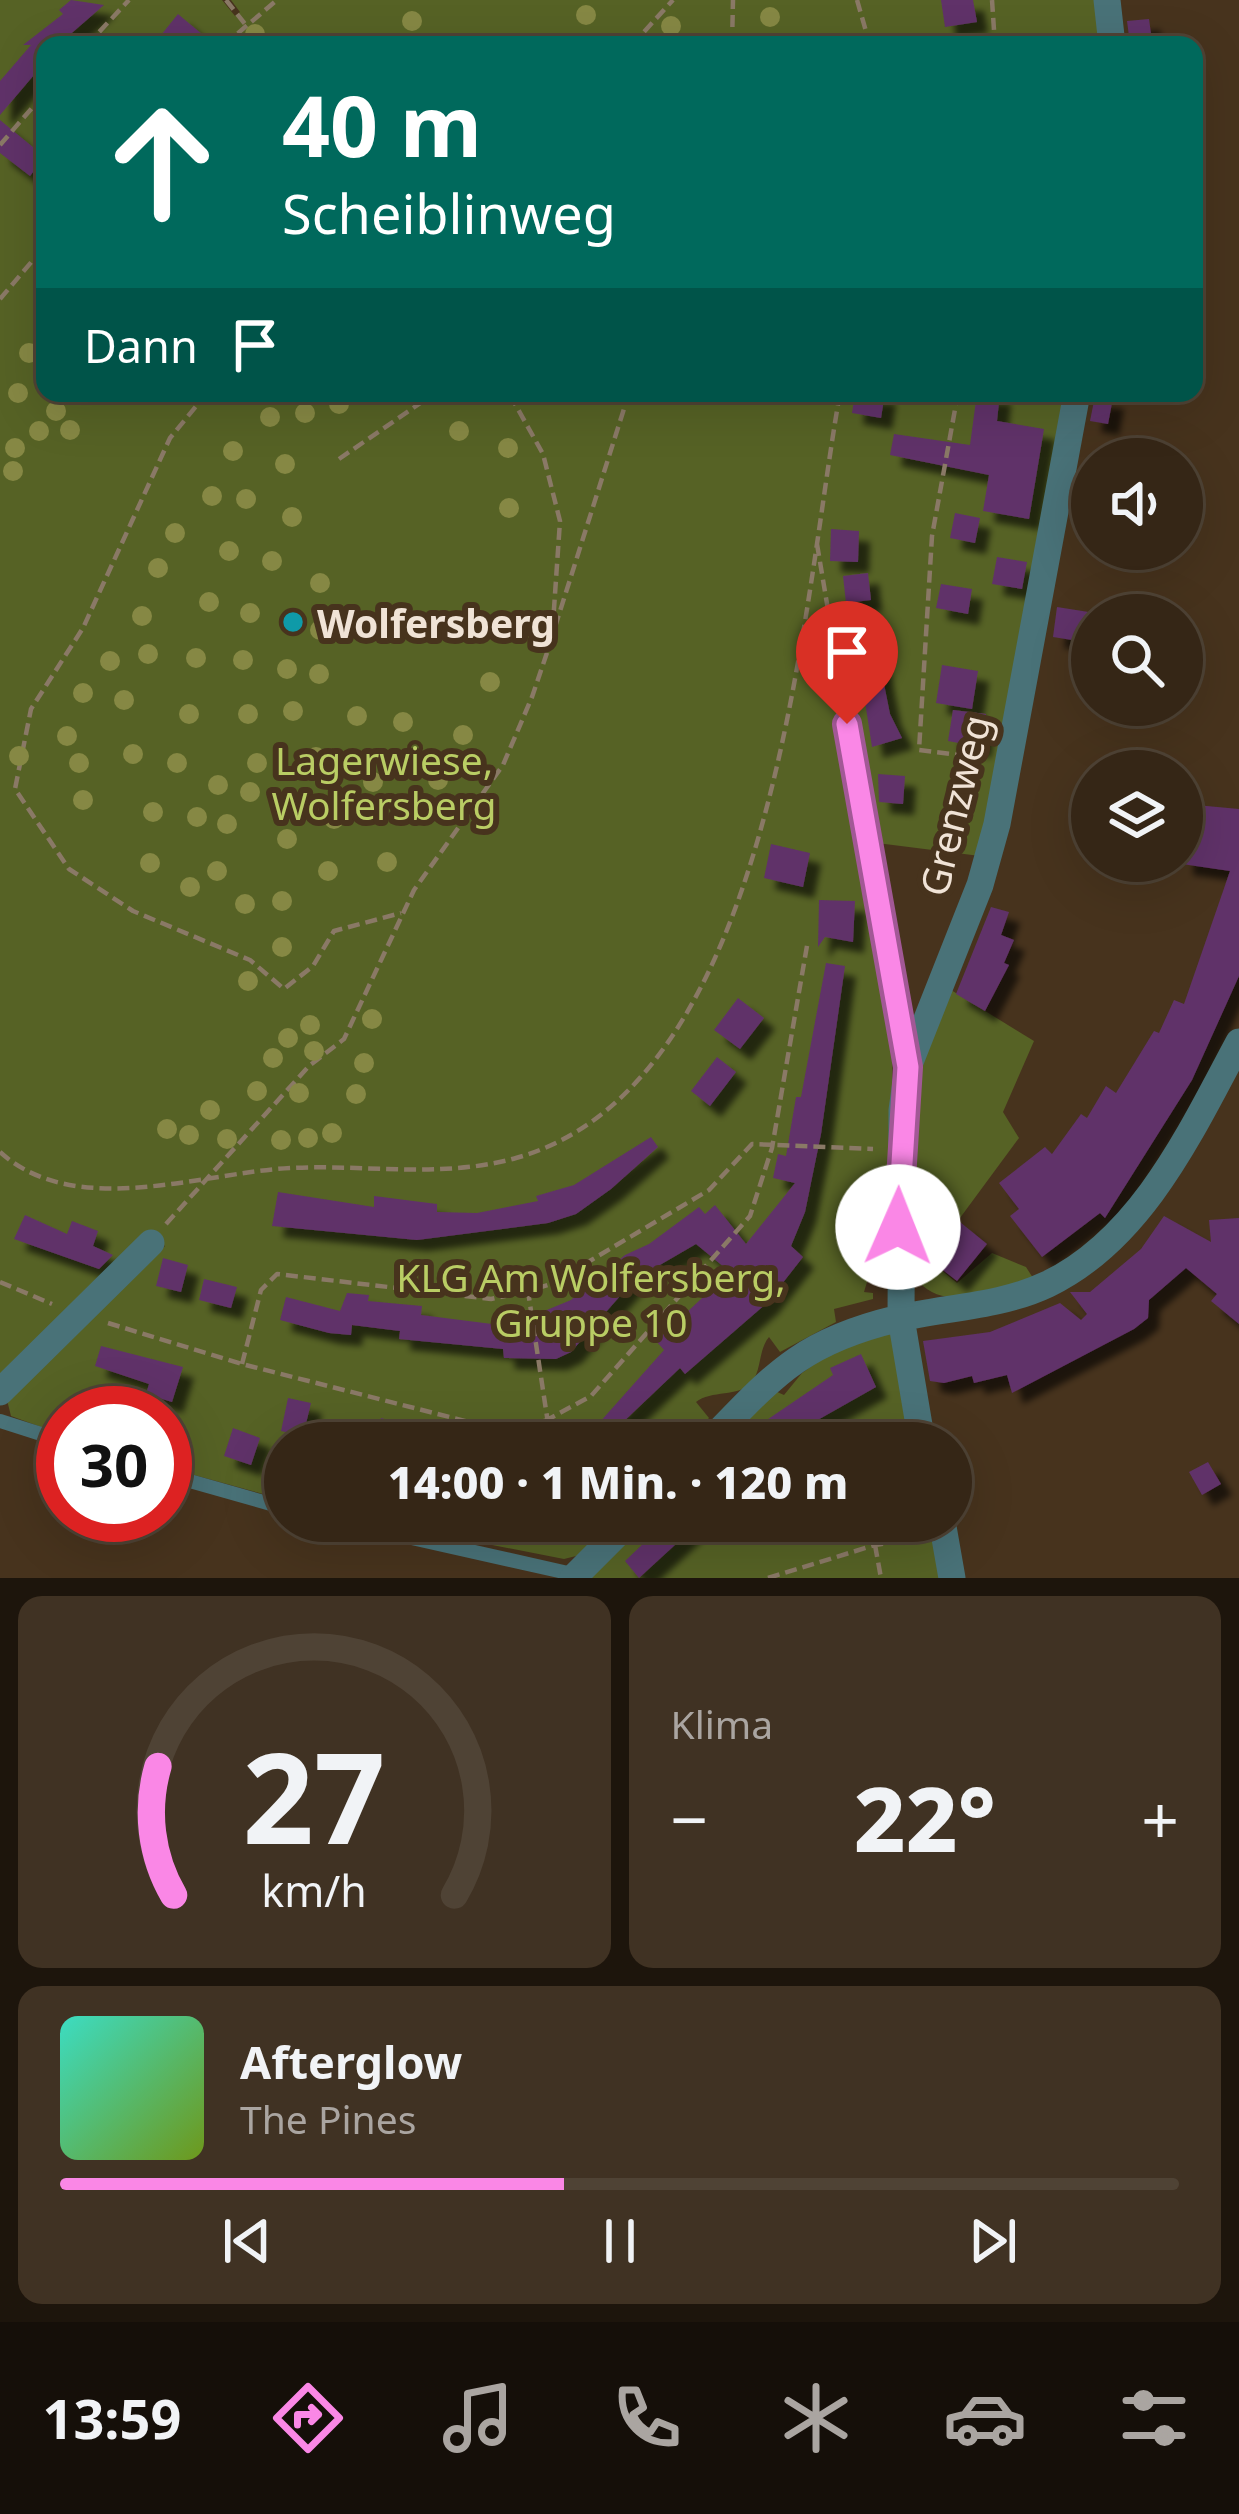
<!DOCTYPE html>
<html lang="de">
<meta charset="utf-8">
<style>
body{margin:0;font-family:"Noto Sans",sans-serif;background:#403223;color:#f1f3f6;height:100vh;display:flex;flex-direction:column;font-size:45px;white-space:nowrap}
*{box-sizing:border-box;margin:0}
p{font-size:39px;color:#aaa5a1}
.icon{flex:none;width:66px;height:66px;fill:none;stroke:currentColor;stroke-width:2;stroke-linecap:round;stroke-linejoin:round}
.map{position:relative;height:1578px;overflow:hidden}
.sheet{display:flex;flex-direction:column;gap:18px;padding:18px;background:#1d150c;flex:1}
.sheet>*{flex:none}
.guide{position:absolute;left:36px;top:36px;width:1167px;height:366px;border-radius:24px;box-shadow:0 12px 48px #0002,0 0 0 3px #4f4335;background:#00695c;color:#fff;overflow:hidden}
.controls{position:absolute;left:1071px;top:438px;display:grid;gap:24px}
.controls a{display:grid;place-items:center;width:132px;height:132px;border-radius:50%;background:#352616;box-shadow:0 12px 48px #0002,0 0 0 3px #4f4335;font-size:60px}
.speed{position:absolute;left:36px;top:1386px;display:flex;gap:24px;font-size:60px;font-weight:700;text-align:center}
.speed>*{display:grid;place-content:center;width:156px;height:156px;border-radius:50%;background:#352616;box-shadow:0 12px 48px #0002,0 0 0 3px #4f4335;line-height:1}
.speed .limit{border:18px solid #d22;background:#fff;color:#111}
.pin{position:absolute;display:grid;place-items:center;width:102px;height:102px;color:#fff;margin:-123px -51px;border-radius:50% 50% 50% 0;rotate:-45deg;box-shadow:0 0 12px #0007}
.pin .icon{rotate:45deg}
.me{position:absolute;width:132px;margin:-66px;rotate:1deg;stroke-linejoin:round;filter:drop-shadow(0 0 9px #0008)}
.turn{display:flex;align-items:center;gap:42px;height:252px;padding:0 48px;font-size:54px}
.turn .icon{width:156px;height:156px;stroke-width:2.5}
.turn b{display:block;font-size:84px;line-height:102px}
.then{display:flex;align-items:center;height:114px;padding:0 48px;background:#0003;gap:24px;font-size:45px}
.big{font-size:90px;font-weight:800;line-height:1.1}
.sheet .card{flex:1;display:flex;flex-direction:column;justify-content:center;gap:18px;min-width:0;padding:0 42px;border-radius:24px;background:#403223}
.sheet .dial{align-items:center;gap:0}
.dial svg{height:312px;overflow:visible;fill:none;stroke:#4f4335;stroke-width:7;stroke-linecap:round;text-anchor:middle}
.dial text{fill:#f1f3f6;stroke:none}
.song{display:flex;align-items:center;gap:36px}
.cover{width:144px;height:144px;border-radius:18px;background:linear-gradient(135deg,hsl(170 70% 55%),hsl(80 70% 35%))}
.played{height:12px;border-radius:6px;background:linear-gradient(90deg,#fa87e6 45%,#4f4335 45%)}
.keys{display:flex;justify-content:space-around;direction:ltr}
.heat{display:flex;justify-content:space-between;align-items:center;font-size:66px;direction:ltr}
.sheet .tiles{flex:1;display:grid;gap:18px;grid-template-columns:1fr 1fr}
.card:last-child{grid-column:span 2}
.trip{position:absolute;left:264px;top:1422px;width:708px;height:120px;border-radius:60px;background:#352616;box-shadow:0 12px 48px #0002,0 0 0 3px #4f4335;font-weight:800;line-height:120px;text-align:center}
.dock{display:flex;height:192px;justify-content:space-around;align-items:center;background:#150f09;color:#aaa5a1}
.dock .icon{width:84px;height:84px}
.dock .current{color:#fa87e6}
.dock b{font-size:54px;color:#f1f3f6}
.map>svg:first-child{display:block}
</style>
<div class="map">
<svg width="1239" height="1578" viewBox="0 0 1239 1578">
<defs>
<filter id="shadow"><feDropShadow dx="11" dy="11" stdDeviation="3" flood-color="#0009"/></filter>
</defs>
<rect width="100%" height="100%" fill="#47331d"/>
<!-- green -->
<path fill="#566225" d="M 0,0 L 222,0 L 235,16 L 240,12 L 231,0 L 1099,0 L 1104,45 L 45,45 L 45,393 L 1067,393 L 980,856 L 877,843 L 893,1025 L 889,1269 L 871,1269 L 864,1292 L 873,1293 L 873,1299 L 834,1309 L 836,1322 L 780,1352 L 769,1337 C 758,1350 762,1371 751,1383 C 739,1397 711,1390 696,1402 L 709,1418 L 686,1443 L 285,1443 L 285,1500 L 165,1467 L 165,1413 L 63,1413 L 63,1435 L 11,1416 L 7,1400 L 165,1246 L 147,1232 L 0,1377 Z
M 951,990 L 1034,1041 L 1003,1112 L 1019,1138 L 929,1260 L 957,1283 L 992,1253 L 1026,1267 L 1033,1278 C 1001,1291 946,1313 919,1282 C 899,1259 909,1111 918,1078 C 925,1048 940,1019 951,990 Z
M 892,1331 L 910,1443 L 718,1443 L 775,1391 L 784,1395 L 802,1373 L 833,1351 Z
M 369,1521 L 615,1521 L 584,1554 L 564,1559 Z
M 643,1521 L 932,1521 L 941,1578 L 588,1578 Z"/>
<!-- building -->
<path fill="#603269" filter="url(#shadow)" d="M 71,0 L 104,5 L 58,45 L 45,45 L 45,62 L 0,115 L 0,81 L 31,45 L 23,45 L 63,14 L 59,10 Z
M 941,0 L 973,0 L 977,22 L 945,27 Z
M 178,14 L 215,45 L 153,45 Z
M 1149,19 L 1152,41 L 1130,44 L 1127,21 Z
M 0,120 L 45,157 L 30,176 L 0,153 Z
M 855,393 L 885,393 L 881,418 L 852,413 Z
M 977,393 L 1000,393 L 997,421 L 1044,429 L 1029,519 L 983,511 L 989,475 L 890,455 L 894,434 L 970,445 Z
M 1095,396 L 1113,398 L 1108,424 L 1090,421 Z
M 955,513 L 980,518 L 975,543 L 950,538 Z
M 831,529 L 859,531 L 858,562 L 830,561 Z
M 997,557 L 1027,562 L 1022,589 L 992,584 Z
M 868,573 L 871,600 L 846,603 L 843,576 Z
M 941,584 L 972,589 L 968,614 L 936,608 Z
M 1057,607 L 1095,613 L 1091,643 L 1053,637 Z
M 879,659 L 890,714 L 902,738 L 872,747 L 859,663 Z
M 942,665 L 978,671 L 972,709 L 936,703 Z
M 953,710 L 986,714 L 980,747 L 948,741 Z
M 878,774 L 905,776 L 903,804 L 879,802 Z
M 1185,804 L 1239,809 L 1239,976 L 1192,1080 L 1105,1218 L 1100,1213 L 1042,1257 L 1010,1216 L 1019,1209 L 999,1183 L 1045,1147 L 1052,1154 L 1081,1114 L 1087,1118 L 1106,1086 L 1116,1093 L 1154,1031 L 1159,1033 L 1174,1000 L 1184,1004 L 1230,871 L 1182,864 Z
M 771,844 L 810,853 L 803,887 L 764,878 Z
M 819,900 L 855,901 L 853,942 L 825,937 L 818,947 Z
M 991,907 L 1009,912 L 1001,935 L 996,933 L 1014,940 L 1004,963 L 1009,965 L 985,1011 L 956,994 Z
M 826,963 L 845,966 L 821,1134 L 805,1212 L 791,1246 L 803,1257 L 767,1303 L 685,1374 L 680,1368 L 601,1443 L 583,1441 L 664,1350 L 656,1341 L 730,1272 L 696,1244 L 634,1280 L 571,1352 L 556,1359 L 504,1358 L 503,1349 L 399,1339 L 400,1331 L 352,1325 L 351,1335 L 329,1333 L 280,1320 L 286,1297 L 340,1311 L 347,1293 L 369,1295 L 368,1301 L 422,1306 L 421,1315 L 508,1326 L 541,1324 L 537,1314 L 571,1300 L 625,1255 L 649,1244 L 699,1207 L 705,1214 L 715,1205 L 746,1244 L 795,1183 L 773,1178 L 778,1154 L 786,1156 L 796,1097 L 801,1097 Z
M 738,998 L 764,1018 L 740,1049 L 714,1030 Z
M 717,1057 L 736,1072 L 710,1106 L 691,1091 Z
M 651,1137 L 658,1147 L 611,1189 L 576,1214 L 548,1223 L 417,1240 L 272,1226 L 278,1192 L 374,1207 L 374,1196 L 437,1204 L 437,1212 L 477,1213 L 538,1201 L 536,1196 L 574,1185 Z
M 25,1215 L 67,1234 L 72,1221 L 98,1231 L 93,1246 L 113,1255 L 99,1269 L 14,1239 Z
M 1164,1216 L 1211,1242 L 1209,1220 L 1239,1218 L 1239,1324 L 1211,1301 L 1217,1294 L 1186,1268 L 1149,1300 L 1148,1318 L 1134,1329 L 1012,1393 L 1007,1375 L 974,1383 L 972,1376 L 944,1383 L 930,1381 L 923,1341 L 990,1332 L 1060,1303 L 1081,1320 L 1087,1314 L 1070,1292 L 1090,1292 L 1141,1249 Z
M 960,1222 L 987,1244 L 957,1281 L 930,1260 Z
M 163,1258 L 188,1265 L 181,1292 L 156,1286 Z
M 204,1279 L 237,1287 L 231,1308 L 199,1300 Z
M 101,1346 L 183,1367 L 172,1402 L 146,1394 L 149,1384 L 95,1366 Z
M 861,1354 L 876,1387 L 777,1443 L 733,1443 L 833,1375 L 830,1368 Z
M 288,1398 L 311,1403 L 303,1436 L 281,1431 Z
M 381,1418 L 446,1436 L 445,1443 L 374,1443 Z
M 233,1428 L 260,1438 L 251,1465 L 224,1456 Z
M 1208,1462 L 1221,1484 L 1202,1495 L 1189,1472 Z
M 667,1521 L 701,1521 L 639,1578 L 625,1561 Z"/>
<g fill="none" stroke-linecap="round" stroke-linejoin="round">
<!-- path -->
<path stroke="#8a7966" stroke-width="4.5" stroke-dasharray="12 6" stroke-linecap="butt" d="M 226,0 L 245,24
M 857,0 L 870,45
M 992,0 L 995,45
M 87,45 L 129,0
M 224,45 L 277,0
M 632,45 L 673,0
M 732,45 L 733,0
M 0,145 L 45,93
M 0,299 L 45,246
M 207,393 L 170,438 L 83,628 L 31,709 L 15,789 L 69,869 L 133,911 L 250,960 L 284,989 L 313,966 L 334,931 L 401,913
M 958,393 L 932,536 L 919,750 L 985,758
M 339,459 L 435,393
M 817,544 L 843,699
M 555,627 L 629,393
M 0,1152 C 75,1220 200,1173 290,1168 C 366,1164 441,1179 516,1158 C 775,1086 801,611 840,393
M 166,1224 L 309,1066 L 344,1039 L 414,890 L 503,765 L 532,697 L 552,638 L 560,521 L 543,454 L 509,393
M 0,1282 L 52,1304
M 108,1323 L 242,1364 L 469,1422 L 524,1425 L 547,1420 L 591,1396 L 750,1216 L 772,1148 L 808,940
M 242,1364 L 261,1290 L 277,1274 L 491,1299 L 528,1291
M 551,1443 L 528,1291 L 551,1284 L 709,1190 L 752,1144 L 873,1149
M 563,1521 L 566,1543
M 875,1545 L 881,1578
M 768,1578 L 875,1545 L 919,1538"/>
<!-- service -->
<path stroke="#497278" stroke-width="14" d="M 0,1421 L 63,1441
M 165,1474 L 285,1508
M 336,1521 L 577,1575"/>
<!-- minor -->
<path stroke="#497278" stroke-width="27" d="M 1107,0 L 1112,45
M 847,725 L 908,1067
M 0,1392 L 151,1243
M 708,1443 C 773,1376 800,1342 896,1319 C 946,1307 1000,1307 1048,1284 C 1143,1238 1192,1129 1239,1042
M 922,1443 L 901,1318 L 902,1110 L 908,1067 L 980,885 L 997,824 L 1077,393
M 942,1521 L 952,1578
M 573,1578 L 630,1521"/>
</g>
<!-- trees -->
<g fill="#868844">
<circle cx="586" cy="15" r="10"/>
<circle cx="770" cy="17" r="10"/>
<circle cx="412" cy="21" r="10"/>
<circle cx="671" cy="26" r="10"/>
<circle cx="255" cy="34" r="10"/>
<circle cx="29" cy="353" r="10"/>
<circle cx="18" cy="393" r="10"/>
<circle cx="339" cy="404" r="10"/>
<circle cx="56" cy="411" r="10"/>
<circle cx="305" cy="413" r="10"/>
<circle cx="270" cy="417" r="10"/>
<circle cx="70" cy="430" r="10"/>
<circle cx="39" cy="431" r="10"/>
<circle cx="459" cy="431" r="10"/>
<circle cx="15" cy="448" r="10"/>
<circle cx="508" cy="448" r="10"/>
<circle cx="233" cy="451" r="10"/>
<circle cx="285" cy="464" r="10"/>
<circle cx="13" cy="471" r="10"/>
<circle cx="212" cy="496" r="10"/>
<circle cx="246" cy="499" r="10"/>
<circle cx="509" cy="508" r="10"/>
<circle cx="292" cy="517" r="10"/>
<circle cx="175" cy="533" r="10"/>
<circle cx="229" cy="551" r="10"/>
<circle cx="272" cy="561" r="10"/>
<circle cx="158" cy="568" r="10"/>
<circle cx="320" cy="583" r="10"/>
<circle cx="209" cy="602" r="10"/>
<circle cx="250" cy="613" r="10"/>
<circle cx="142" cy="616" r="10"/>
<circle cx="524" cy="628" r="10"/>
<circle cx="320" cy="630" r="10"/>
<circle cx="148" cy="654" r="10"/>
<circle cx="196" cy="658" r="10"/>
<circle cx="243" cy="660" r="10"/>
<circle cx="110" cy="661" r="10"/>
<circle cx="287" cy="669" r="10"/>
<circle cx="319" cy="674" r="10"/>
<circle cx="490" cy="682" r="10"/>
<circle cx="83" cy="693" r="10"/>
<circle cx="124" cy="700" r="10"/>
<circle cx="293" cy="711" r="10"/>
<circle cx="189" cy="714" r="10"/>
<circle cx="248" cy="714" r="10"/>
<circle cx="357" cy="716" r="10"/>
<circle cx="403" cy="722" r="10"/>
<circle cx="463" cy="735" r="10"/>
<circle cx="67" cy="736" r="10"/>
<circle cx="133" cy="754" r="10"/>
<circle cx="19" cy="756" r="10"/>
<circle cx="316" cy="757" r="10"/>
<circle cx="79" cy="763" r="10"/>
<circle cx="177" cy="763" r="10"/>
<circle cx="257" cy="763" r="10"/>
<circle cx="438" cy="780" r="10"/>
<circle cx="373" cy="782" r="10"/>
<circle cx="218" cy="785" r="10"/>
<circle cx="250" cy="792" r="10"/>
<circle cx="83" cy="800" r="10"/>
<circle cx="153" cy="812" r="10"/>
<circle cx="197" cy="817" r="10"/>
<circle cx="334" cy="819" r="10"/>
<circle cx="227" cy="824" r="10"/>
<circle cx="287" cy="839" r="10"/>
<circle cx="387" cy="862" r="10"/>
<circle cx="150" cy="863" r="10"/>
<circle cx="217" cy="871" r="10"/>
<circle cx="328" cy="871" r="10"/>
<circle cx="190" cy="887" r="10"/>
<circle cx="282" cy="901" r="10"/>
<circle cx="245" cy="904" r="10"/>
<circle cx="282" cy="947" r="10"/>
<circle cx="248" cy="981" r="10"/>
<circle cx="372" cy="1019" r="10"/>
<circle cx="310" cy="1025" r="10"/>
<circle cx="288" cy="1038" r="10"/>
<circle cx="314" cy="1051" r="10"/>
<circle cx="273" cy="1058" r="10"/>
<circle cx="364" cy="1063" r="10"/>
<circle cx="257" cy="1091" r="10"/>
<circle cx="299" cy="1093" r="10"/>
<circle cx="356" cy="1094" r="10"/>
<circle cx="210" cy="1110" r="10"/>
<circle cx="167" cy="1129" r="10"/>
<circle cx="332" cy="1133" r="10"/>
<circle cx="189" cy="1135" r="10"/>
<circle cx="308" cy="1138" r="10"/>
<circle cx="227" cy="1139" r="10"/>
<circle cx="281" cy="1140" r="10"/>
</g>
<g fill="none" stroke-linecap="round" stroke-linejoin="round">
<defs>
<path id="route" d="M 847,724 L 908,1067 L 898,1227"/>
</defs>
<!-- route casing -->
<use href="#route" stroke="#a25896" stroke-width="30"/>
<!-- route -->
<use href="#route" stroke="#fa87e6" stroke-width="21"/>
</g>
<!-- markers -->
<circle fill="#0f9aa8" stroke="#47331d" stroke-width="4.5" cx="293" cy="622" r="12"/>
<g text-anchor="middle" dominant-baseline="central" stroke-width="12" stroke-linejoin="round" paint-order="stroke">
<!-- poi labels -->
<g font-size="39" font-weight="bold" fill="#f0e3d6" stroke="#47331d" text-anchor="start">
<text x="317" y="622">Wolfersberg</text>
</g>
<!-- park labels -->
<g font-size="39" fill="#b9cd64" stroke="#47331d">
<text x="384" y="759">Lagerwiese,<tspan x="384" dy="45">Wolfersberg</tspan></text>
<text x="591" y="1276">KLG Am Wolfersberg,<tspan x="591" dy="45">Gruppe 10</tspan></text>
</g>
<!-- street labels -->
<g font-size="39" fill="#f0e3d6" stroke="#47331d">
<text transform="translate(954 805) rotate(-76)">Grenzweg</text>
</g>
</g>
</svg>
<div class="controls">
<a><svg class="icon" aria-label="sound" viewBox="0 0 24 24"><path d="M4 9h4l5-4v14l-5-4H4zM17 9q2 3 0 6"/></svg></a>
<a><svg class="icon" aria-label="search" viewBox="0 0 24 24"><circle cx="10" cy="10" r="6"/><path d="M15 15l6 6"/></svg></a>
<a><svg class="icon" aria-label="layers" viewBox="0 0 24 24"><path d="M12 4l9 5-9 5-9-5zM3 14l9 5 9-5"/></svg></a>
</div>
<div class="speed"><div class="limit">30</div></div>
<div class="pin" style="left:847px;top:724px;background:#d93025"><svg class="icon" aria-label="arrive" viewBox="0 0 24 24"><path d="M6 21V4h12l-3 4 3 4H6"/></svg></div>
<svg class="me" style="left:898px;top:1227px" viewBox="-20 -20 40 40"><circle r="19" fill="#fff"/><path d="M0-13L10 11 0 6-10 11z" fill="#fa87e6"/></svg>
<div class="trip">14:00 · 1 Min. · 120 m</div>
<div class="guide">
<div class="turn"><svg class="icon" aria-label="ahead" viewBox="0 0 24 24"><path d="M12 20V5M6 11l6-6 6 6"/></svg><div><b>40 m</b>Scheiblinweg</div></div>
<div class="then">Dann<svg class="icon" aria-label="arrive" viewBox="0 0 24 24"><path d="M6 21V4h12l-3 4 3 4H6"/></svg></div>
</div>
</div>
<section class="sheet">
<div class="tiles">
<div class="card dial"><svg viewBox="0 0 100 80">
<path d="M14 69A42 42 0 1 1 86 69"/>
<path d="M14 69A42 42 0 0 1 10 36" stroke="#fa87e6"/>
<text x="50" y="56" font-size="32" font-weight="700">27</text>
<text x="50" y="72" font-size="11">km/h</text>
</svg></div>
<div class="card"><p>Klima</p>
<div class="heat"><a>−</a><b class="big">22°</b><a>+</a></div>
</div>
<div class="card">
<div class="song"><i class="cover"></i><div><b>Afterglow</b><p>The Pines</p></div></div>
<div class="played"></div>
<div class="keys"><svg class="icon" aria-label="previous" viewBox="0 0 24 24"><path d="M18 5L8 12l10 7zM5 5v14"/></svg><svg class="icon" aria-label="pause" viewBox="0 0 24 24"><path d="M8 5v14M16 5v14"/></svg><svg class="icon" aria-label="next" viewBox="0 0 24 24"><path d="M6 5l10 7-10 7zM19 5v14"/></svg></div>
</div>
</div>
</section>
<nav class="dock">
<b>13:59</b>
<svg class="icon current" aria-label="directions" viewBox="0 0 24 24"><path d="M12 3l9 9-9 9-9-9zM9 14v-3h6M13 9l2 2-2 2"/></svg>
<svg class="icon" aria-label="music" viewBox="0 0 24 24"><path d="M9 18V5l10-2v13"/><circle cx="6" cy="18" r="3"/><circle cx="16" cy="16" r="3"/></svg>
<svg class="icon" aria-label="phone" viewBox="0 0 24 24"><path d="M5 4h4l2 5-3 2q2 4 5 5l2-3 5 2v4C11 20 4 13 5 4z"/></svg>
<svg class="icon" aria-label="climate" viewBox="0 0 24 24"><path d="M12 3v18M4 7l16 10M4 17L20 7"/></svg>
<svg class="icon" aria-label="car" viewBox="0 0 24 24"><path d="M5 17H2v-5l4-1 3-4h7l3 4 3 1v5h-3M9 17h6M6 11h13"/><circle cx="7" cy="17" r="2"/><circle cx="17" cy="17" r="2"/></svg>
<svg class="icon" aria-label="filters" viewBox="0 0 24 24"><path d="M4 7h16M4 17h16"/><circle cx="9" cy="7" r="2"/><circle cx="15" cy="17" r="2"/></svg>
</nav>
